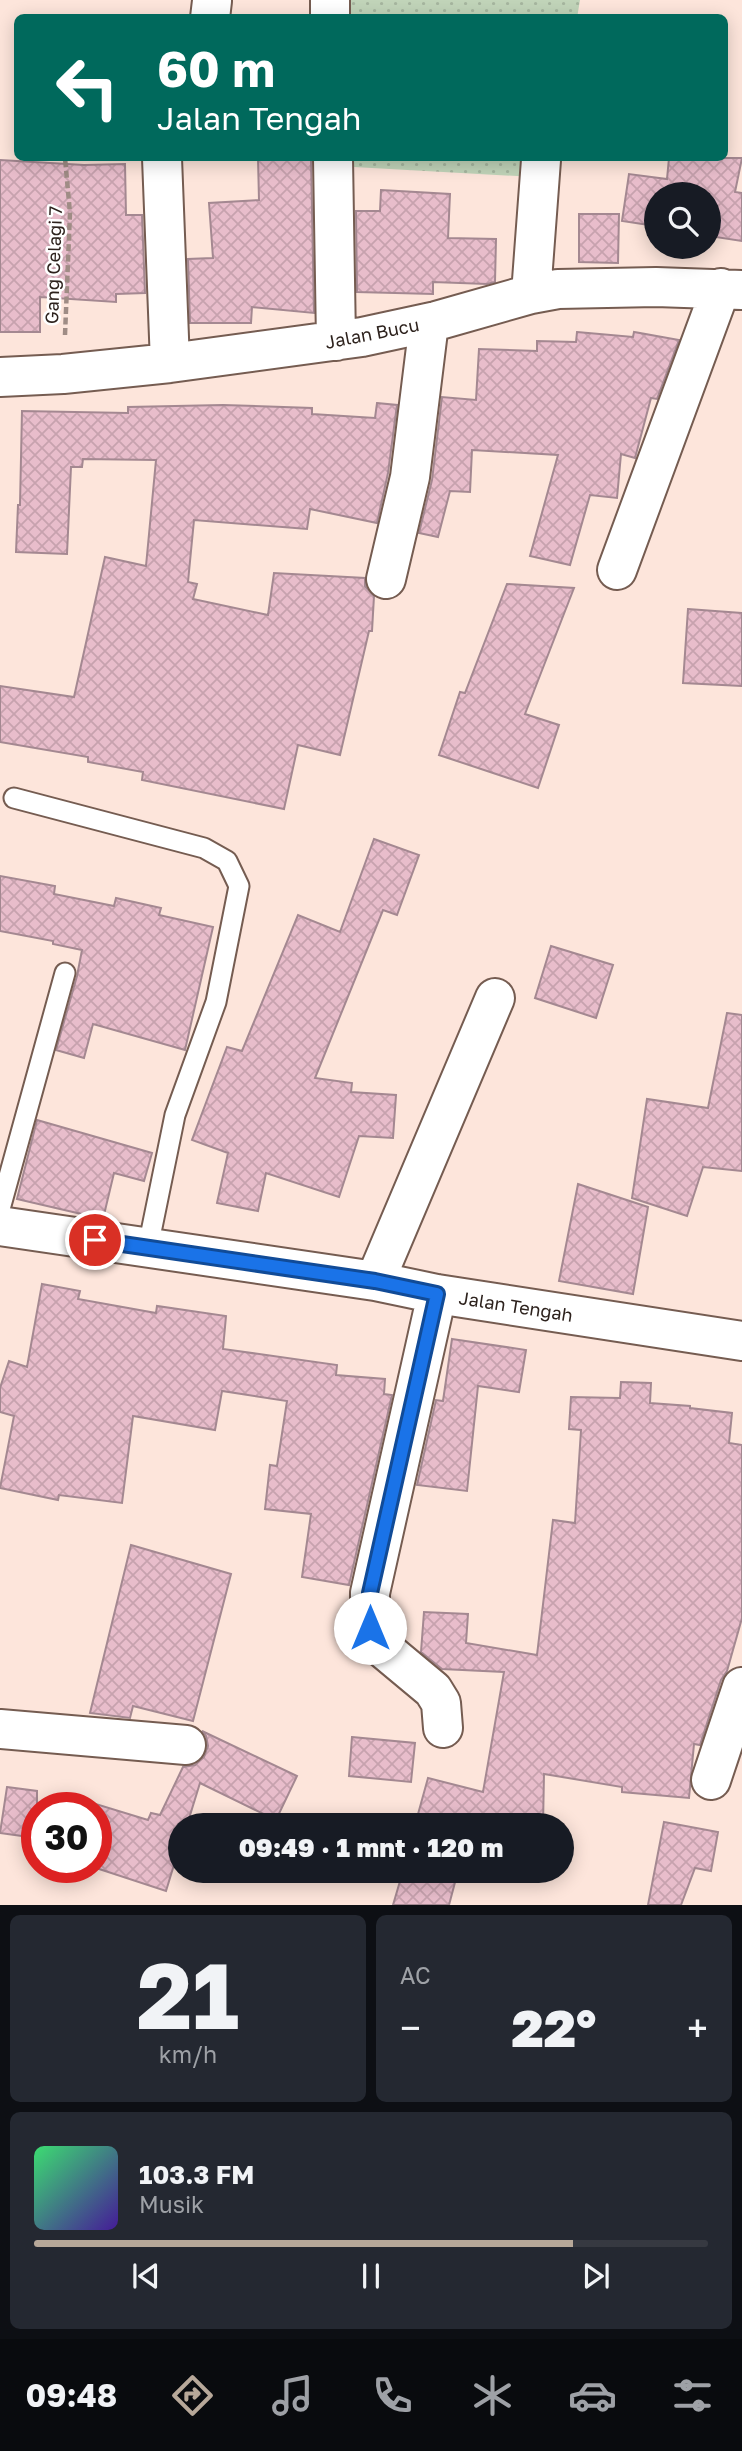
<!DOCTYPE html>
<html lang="id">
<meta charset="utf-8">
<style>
body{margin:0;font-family:"Golos Text",sans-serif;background:#242831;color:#f1f3f6;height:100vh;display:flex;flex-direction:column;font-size:26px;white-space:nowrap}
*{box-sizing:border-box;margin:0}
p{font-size:23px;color:#9ea1a6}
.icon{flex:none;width:38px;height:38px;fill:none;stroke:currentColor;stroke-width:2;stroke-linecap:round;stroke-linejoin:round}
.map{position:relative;height:1905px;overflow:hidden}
.side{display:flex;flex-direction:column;gap:10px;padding:10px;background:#0d0f14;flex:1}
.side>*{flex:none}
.banner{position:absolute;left:14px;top:14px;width:714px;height:147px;border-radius:10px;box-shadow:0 4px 18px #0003;background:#00695c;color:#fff;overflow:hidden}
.buttons{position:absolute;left:644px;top:182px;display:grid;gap:14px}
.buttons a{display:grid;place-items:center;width:77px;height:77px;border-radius:50%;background:#171b24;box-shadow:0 4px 18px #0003;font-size:35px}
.speed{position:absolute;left:21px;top:1792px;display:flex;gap:14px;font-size:35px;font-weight:700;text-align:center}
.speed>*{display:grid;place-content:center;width:91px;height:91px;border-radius:50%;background:#171b24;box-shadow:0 4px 18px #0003;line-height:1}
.speed .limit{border:10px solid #d22;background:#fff;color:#111}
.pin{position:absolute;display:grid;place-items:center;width:60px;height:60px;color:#fff;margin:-30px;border:4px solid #fff;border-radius:50%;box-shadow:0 2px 7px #0007}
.me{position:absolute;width:77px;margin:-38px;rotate:0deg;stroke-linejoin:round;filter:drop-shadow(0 0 5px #0008)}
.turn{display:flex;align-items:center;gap:24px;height:147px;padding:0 28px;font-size:32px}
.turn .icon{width:91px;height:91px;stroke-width:2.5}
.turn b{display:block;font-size:49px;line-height:60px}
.big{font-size:52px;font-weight:800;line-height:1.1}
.side .card{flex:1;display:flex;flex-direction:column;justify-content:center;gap:10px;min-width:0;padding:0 24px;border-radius:10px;background:#242831}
.side .dial{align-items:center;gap:0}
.dial b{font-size:91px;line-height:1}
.song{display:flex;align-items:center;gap:21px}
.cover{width:84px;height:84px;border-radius:10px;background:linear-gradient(135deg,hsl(140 70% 55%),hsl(260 70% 35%))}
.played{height:7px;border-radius:4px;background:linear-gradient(90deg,#b7a899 80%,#363941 80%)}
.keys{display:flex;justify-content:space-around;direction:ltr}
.heat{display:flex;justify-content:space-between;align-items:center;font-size:38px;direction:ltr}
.side .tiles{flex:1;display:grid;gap:10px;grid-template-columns:1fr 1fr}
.card:last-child{grid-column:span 2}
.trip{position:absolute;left:168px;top:1813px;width:406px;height:70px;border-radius:35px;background:#171b24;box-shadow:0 4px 18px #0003;font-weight:800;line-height:70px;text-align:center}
.menu{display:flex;height:112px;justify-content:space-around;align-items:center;background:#090b0e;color:#9ea1a6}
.menu .icon{width:49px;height:49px}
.menu .current{color:#b7a899}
.menu b{font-size:32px;color:#f1f3f6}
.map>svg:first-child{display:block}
</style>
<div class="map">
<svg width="742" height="1905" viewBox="0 0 742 1905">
<defs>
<pattern id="grass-dots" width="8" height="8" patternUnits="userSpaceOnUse" patternTransform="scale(1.75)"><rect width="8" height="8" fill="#c1d4b9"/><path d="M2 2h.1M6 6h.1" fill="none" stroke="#a6b69f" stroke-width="1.8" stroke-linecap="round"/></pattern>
<pattern id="building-cross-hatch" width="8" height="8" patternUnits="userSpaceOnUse" patternTransform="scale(1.75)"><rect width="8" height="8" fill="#e8bdcb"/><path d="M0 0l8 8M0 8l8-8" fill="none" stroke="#c7a2ae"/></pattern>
</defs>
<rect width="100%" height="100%" fill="#fde5db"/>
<!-- grass -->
<path fill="url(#grass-dots)" d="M 347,0 L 580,0 L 577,18 L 348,17 Z
M 353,158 L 555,158 L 552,178 L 354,167 Z"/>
<!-- building -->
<path fill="url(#building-cross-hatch)" stroke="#a48891" stroke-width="2" d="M 258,158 L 311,158 L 314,313 L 252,307 L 251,323 L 190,323 L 188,259 L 213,258 L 209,203 L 259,200 Z
M 669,158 L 742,158 L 735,192 L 742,193 L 742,241 L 709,236 L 709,194 L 656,194 L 656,226 L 622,221 L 629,174 L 667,179 Z
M 0,160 L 84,165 L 125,164 L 126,215 L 142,215 L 145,293 L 116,294 L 116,302 L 40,297 L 40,332 L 0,332 Z
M 381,190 L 450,194 L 448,238 L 496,239 L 495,282 L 487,284 L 433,282 L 433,294 L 357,292 L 356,211 L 380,211 Z
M 579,214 L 619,214 L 618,263 L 579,262 Z
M 577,332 L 633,337 L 634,332 L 679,340 L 657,399 L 651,398 L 635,458 L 621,454 L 617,498 L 590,495 L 570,565 L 530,556 L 558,455 L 472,450 L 470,492 L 450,491 L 438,537 L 419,533 L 432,480 L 442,397 L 476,400 L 479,349 L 537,351 L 537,341 L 576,342 Z
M 377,403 L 397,405 L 388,473 L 377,523 L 310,509 L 307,529 L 194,520 L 188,582 L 197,584 L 193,599 L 268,615 L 274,573 L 365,578 L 365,586 L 374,596 L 372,631 L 369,631 L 340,755 L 298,745 L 284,809 L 142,780 L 143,772 L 88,762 L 88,757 L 0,742 L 0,686 L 74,697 L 105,557 L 146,566 L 156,460 L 83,459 L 82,467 L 71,467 L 67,554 L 16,552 L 18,505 L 20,505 L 22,411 L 128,413 L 128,407 L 223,405 L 312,408 L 312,414 L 375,418 Z
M 507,584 L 574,588 L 525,714 L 559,725 L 538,788 L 439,755 L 460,692 L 465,693 Z
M 688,609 L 742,613 L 742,686 L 683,683 Z
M 374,839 L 419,855 L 397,915 L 383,910 L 315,1078 L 352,1083 L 351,1092 L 396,1095 L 393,1138 L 359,1136 L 339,1197 L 266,1173 L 258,1211 L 217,1203 L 228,1153 L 192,1140 L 227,1047 L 242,1051 L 298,915 L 340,932 Z
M 0,876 L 55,886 L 54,894 L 114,906 L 116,898 L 161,908 L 159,915 L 213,927 L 185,1050 L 93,1024 L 84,1058 L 56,1050 L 77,976 L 82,950 L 53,944 L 53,941 L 0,931 Z
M 551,946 L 613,965 L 596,1018 L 535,998 Z
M 727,1013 L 742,1015 L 742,1171 L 703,1167 L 687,1216 L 632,1198 L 647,1099 L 708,1108 Z
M 37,1120 L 152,1153 L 144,1181 L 114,1173 L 103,1219 L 17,1199 Z
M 578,1184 L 648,1207 L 633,1294 L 559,1281 Z
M 42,1284 L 80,1291 L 78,1299 L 156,1313 L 157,1306 L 226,1316 L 223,1349 L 337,1365 L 336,1375 L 385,1379 L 384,1394 L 392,1395 L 349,1585 L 302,1577 L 311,1514 L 265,1509 L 270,1465 L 277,1466 L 287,1401 L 222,1391 L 215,1430 L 133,1416 L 122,1503 L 59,1495 L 58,1500 L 0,1488 L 14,1416 L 0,1412 L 0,1388 L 9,1361 L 27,1367 Z
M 452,1339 L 526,1350 L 519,1392 L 478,1386 L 467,1491 L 417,1485 L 436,1400 L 443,1401 Z
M 621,1382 L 651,1383 L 650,1403 L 690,1406 L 690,1408 L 732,1413 L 729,1443 L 742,1445 L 742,1618 L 727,1671 L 721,1680 L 700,1745 L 694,1744 L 689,1798 L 622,1792 L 622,1787 L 544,1774 L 543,1825 L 415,1825 L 428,1778 L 483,1792 L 504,1672 L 442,1669 L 421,1652 L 424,1612 L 468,1614 L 466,1643 L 537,1655 L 553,1520 L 575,1523 L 581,1430 L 569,1429 L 571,1397 L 620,1398 Z
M 131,1545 L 231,1574 L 193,1721 L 133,1706 L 130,1718 L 90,1713 Z
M 202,1731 L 297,1776 L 276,1820 L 200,1783 L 187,1825 L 180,1825 L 180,1845 L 166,1891 L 96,1868 L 96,1804 L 148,1820 L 151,1813 L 160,1815 L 183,1767 L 195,1765 L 204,1757 L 208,1746 L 206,1736 Z
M 352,1737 L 415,1743 L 411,1782 L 349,1776 Z
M 7,1787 L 37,1791 L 37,1838 L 0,1833 Z
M 664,1822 L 718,1832 L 711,1871 L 695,1868 L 681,1905 L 648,1905 Z
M 403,1871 L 458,1871 L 449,1905 L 393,1905 Z"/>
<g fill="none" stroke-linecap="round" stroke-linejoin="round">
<defs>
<path id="lane" d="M 14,798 L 204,848 L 227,861 L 239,886 L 216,1002 L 175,1115 L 148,1247
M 0,1209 L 65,973"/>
<path id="street" d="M 330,0 L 330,18
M 210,18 L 212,1
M 162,158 L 170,363
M 333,158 L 336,341
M 531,294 L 541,160
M 0,377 L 63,374 L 170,363 L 362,337 L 436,321 L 531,294 L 558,289 L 656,287 L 742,290
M 617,570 L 721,288
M 386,579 L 410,477 L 429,323
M 0,1226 L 375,1281 L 437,1294 L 742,1341
M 375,1281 L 495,998
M 437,1294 L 370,1593 L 370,1628 L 379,1645 L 433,1690 L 441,1703 L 443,1728
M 0,1729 L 186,1745
M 711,1780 L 742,1687"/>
</defs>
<!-- lane casing -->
<use href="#lane" stroke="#755c51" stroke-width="23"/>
<!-- street casing -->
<use href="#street" stroke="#755c51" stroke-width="42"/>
<!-- path -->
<path stroke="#9f8c85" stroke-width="4.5" stroke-dasharray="7 3.5" stroke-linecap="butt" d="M 65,335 L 70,213 L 65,158"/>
<!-- lane -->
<use href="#lane" stroke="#fff" stroke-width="19"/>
<!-- street -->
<use href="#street" stroke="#fff" stroke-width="38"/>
</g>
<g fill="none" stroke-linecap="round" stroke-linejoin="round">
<defs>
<path id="route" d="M 95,1240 L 375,1281 L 437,1294 L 370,1593 L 370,1628"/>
</defs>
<!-- route casing -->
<use href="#route" stroke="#114b97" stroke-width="18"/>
<!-- route -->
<use href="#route" stroke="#1a73e8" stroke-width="12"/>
</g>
<g text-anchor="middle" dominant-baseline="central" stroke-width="5" stroke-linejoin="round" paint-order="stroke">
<!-- street labels -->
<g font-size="18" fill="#2d221d" stroke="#fff">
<text transform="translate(53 265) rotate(-88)">Gang Celagi 7</text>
<text transform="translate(372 333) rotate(-11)">Jalan Bucu</text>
<text transform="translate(516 1306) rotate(9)">Jalan Tengah</text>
</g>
</g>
</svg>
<div class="buttons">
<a><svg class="icon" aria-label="search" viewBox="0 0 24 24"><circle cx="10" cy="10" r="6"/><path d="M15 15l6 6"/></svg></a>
</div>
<div class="speed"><div class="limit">30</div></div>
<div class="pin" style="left:95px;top:1240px;background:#d93025"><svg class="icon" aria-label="arrive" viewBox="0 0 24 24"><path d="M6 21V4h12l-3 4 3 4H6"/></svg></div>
<svg class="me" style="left:370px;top:1628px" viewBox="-20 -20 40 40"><circle r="19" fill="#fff"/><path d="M0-13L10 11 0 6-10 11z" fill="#1a73e8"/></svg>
<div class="trip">09:49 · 1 mnt · 120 m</div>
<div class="banner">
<div class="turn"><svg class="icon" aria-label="left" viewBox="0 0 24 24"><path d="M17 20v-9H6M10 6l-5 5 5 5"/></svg><div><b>60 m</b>Jalan Tengah</div></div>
</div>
</div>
<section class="side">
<div class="tiles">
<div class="card dial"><b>21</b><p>km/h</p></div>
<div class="card"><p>AC</p>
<div class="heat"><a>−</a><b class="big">22°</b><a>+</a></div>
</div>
<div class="card">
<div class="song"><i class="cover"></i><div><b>103.3 FM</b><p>Musik</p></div></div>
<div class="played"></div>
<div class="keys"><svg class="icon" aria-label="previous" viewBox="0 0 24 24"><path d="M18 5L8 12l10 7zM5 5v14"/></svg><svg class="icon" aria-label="pause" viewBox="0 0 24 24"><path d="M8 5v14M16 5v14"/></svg><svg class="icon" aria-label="next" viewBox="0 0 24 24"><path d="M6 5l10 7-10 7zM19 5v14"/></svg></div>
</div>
</div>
</section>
<nav class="menu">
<b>09:48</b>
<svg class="icon current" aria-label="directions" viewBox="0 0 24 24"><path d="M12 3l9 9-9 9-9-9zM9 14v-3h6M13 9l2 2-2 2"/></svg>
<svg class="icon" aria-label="music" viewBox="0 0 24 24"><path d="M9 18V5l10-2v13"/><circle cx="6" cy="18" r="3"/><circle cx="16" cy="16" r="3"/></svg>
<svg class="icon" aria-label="phone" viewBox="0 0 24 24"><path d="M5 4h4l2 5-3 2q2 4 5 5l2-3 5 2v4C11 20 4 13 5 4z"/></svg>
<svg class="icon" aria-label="climate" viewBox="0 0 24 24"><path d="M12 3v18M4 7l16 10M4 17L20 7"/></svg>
<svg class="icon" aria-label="car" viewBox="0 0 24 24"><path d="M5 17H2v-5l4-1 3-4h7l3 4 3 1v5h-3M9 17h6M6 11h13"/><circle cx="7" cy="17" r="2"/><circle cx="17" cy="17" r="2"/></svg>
<svg class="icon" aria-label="filters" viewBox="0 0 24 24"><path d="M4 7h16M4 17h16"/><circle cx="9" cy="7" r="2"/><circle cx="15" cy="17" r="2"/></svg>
</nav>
